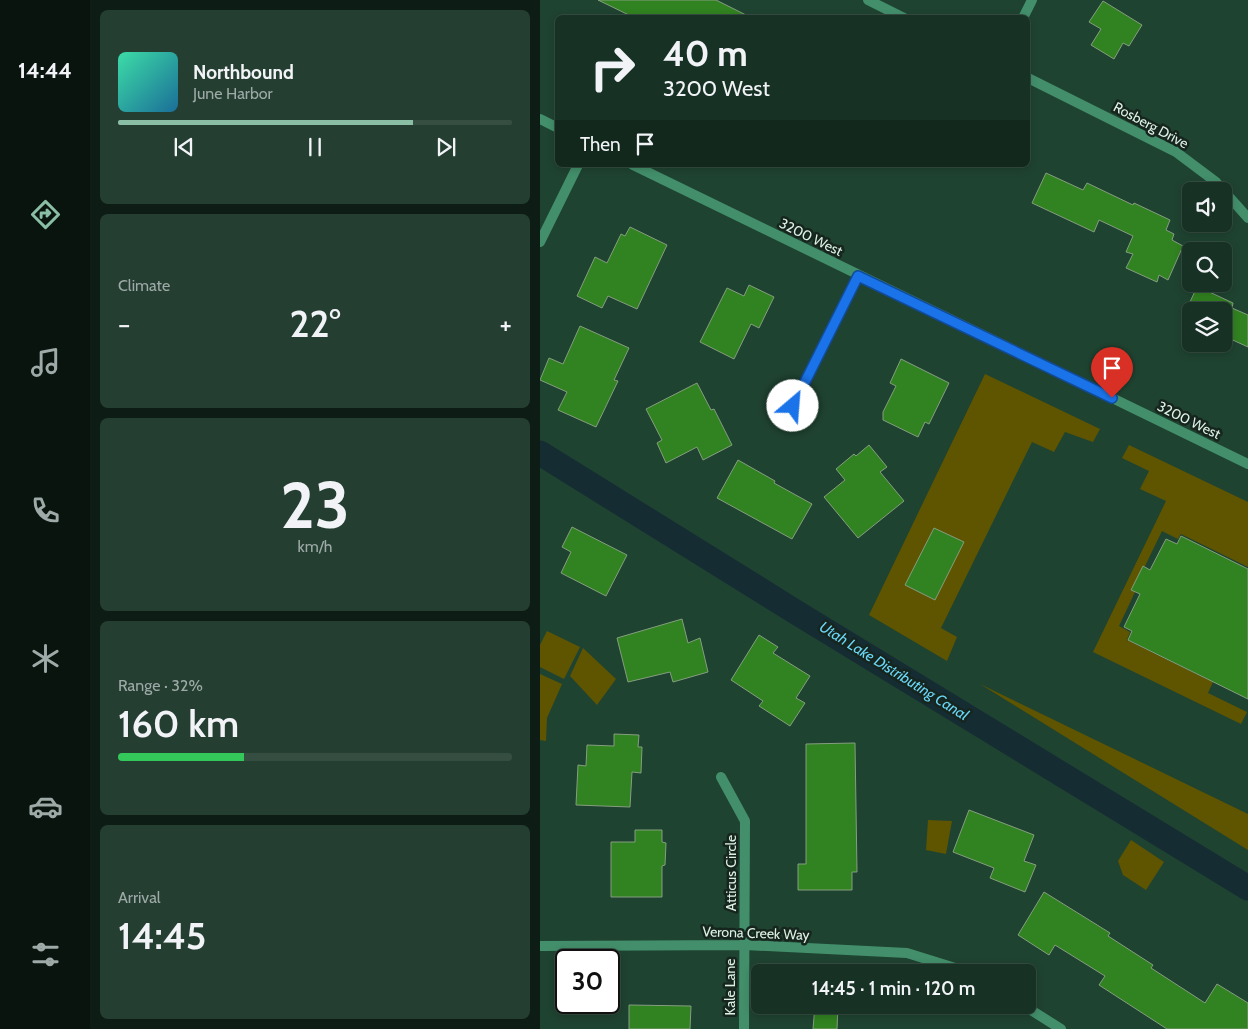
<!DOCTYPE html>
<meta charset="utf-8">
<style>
body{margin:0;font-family:Cabin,sans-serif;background:#243e32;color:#f1f3f6;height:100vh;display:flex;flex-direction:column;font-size:19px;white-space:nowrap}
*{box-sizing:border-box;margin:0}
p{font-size:16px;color:#9eaaa7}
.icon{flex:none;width:28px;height:28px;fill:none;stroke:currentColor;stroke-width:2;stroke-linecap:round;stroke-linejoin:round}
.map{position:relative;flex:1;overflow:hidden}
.side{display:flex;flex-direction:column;gap:10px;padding:10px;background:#0d1c14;width:450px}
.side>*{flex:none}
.banner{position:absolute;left:15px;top:15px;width:475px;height:152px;border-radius:8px;box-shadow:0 2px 8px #0003,0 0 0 1px #364d42;background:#173225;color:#f1f3f6;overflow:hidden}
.buttons{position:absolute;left:642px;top:182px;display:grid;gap:10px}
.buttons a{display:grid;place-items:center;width:50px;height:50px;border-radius:8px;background:#173225;box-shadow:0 2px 8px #0003,0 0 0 1px #364d42;font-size:25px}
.speed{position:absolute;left:15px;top:949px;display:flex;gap:10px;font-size:25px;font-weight:700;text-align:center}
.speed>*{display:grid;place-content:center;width:65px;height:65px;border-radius:50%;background:#173225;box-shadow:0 2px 8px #0003,0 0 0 1px #364d42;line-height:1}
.speed .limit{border:2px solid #111;border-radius:8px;background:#fff;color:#111}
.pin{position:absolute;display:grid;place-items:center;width:42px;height:42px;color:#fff;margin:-51px -21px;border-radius:50% 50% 50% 0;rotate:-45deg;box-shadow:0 0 5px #0007}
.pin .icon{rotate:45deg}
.me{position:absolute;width:55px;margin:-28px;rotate:27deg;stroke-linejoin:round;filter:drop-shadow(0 0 4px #0008)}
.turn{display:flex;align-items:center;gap:18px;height:105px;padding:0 25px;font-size:22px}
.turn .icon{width:65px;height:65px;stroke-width:2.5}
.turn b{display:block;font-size:35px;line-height:42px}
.then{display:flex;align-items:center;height:48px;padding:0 25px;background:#0003;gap:10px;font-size:19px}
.big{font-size:38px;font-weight:600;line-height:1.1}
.side .card{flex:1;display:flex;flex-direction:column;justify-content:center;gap:8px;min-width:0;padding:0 18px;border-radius:8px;background:#243e32}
.side .dial{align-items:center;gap:0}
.dial b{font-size:65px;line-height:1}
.song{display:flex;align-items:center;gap:15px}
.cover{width:60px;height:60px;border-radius:8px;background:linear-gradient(135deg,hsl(160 70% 55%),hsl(200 70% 35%))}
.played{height:5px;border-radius:2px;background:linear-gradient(90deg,#8abfa5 75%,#364d42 75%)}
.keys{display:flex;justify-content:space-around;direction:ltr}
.heat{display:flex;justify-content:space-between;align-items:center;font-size:28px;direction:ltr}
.charge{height:8px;border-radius:4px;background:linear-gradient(90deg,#34c759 32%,#364d42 0)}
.trip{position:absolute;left:211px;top:964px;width:285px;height:50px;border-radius:8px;background:#173225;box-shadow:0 2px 8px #0003,0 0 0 1px #364d42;font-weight:600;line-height:50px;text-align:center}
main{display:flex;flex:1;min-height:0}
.tabs{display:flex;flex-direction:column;width:90px;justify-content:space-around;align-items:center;background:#09140f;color:#9eaaa7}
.tabs .icon{width:35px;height:35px}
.tabs .on{color:#8abfa5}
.tabs b{font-size:22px;color:#f1f3f6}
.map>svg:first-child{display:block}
</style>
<main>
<nav class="tabs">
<b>14:44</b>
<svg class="icon on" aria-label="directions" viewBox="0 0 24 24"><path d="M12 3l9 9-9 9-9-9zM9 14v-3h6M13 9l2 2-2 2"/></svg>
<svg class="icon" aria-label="music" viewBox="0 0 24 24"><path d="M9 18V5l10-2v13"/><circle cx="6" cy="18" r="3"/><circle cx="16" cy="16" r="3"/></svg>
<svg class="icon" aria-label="phone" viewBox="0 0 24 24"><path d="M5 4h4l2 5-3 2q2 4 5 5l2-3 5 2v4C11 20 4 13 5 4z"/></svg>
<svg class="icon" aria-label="climate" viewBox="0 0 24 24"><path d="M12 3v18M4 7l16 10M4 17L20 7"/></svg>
<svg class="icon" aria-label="car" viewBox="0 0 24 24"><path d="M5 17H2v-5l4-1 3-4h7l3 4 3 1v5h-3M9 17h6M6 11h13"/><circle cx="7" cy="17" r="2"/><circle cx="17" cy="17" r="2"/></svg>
<svg class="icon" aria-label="filters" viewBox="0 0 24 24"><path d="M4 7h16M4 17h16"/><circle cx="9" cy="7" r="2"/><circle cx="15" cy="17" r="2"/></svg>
</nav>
<section class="side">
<div class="card">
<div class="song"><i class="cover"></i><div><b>Northbound</b><p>June Harbor</p></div></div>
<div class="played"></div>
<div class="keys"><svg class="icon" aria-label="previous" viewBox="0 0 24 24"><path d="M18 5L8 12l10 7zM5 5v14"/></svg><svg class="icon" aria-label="pause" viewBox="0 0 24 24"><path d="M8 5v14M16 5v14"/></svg><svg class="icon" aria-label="next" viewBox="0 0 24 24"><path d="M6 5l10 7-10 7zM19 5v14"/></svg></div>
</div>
<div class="card"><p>Climate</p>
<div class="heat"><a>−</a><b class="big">22°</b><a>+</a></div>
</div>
<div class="card dial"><b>23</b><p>km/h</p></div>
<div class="card"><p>Range · 32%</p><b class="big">160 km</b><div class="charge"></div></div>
<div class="card"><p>Arrival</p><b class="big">14:45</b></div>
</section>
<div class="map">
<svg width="708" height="1029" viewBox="0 0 708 1029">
<rect width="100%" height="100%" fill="#1f4331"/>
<!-- green -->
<path fill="#5f5400" d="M 445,374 L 560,429 L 553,442 L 525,432 L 514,452 L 492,442 L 401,628 L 417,637 L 407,661 L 329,615 Z
M 589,445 L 708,502 L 708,567 L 641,534 L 638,539 L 622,531 L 605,566 L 603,566 L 591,590 L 595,592 L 579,626 L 590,632 L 587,640 L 673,682 L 668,693 L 707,712 L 701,724 L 553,652 L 626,501 L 600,489 L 609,471 L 582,458 Z
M 7,631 L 40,647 L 24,679 L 0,667 L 0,645 Z
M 43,648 L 76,679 L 57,705 L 30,676 Z
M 0,674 L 22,684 L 7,718 L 6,741 L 0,740 Z
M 440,684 L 708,814 L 708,850 Z
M 388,820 L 412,821 L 406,854 L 386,850 Z
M 591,840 L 624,862 L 606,890 L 583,875 L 578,861 Z"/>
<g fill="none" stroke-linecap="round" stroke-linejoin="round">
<!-- canal -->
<path stroke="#162c33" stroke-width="25" d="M 0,453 L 254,611 L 708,888"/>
</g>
<!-- building -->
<path fill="#318220" stroke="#859e80" d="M 58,0 L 176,0 L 212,18 L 95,18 Z
M 563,1 L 602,25 L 589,46 L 583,43 L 574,59 L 551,45 L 561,29 L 549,22 Z
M 506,173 L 543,190 L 547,183 L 593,205 L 594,203 L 630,220 L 626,230 L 634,234 L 632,240 L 643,246 L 628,280 L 619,275 L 617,282 L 586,268 L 593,254 L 586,252 L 593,236 L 559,220 L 554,232 L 492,203 Z
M 90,227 L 127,245 L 97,309 L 68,296 L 62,308 L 37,296 L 55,257 L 67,263 L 81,234 L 85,236 Z
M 209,285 L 234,297 L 219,328 L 211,324 L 194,359 L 160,342 L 187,288 L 204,296 Z
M 656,289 L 663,289 L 693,303 L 692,308 L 708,315 L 708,347 L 684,336 L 684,311 L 651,311 L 651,321 L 643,317 Z
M 40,326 L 89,348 L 74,380 L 78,381 L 56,427 L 18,410 L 27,392 L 0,380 L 9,358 L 23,364 Z
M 361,359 L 409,383 L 389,424 L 385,422 L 378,437 L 343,420 L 343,412 L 356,386 L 350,383 Z
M 157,383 L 171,410 L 174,409 L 192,445 L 163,460 L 157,447 L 126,463 L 117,443 L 122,440 L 106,409 Z
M 329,445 L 347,467 L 340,472 L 364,501 L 318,538 L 284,497 L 305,480 L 296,469 L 314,454 L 316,456 Z
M 198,460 L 235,481 L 234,483 L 272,504 L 252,539 L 177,498 Z
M 32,527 L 87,555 L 66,596 L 21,573 L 31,552 L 22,547 Z
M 394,528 L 424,542 L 395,600 L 365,585 Z
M 641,536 L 708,569 L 708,699 L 588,640 L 592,631 L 584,627 L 600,594 L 591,590 L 603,566 L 610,570 L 626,539 L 637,544 Z
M 142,619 L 148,643 L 160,638 L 168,672 L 133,682 L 130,672 L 88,682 L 77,638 Z
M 219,635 L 238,647 L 233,653 L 270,676 L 256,698 L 265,703 L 250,726 L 219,706 L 223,701 L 191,680 Z
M 74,734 L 99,735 L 98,747 L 102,747 L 101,773 L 92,772 L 90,807 L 36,805 L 38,765 L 46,766 L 47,745 L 74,746 Z
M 315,743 L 317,872 L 312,872 L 312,890 L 258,890 L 258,864 L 266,864 L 266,744 Z
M 429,810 L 494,835 L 484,861 L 496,865 L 485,892 L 450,878 L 454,868 L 413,852 Z
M 95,830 L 122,830 L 122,842 L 126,843 L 125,865 L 122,866 L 122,897 L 71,897 L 71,842 L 95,842 Z
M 504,892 L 570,933 L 568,936 L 613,965 L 611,968 L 665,1003 L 677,984 L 708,1003 L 708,1029 L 627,1029 L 559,985 L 565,976 L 515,945 L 509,955 L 478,935 Z
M 89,1005 L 151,1006 L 150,1029 L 89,1029 Z
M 275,1005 L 298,1007 L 297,1029 L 273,1029 Z"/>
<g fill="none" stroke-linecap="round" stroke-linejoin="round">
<!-- minor -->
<path stroke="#438f6b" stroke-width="10" d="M 328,0 L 364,18
M 483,18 L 492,0
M 488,78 L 636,152 L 676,182 L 708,218
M 0,119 L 18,128
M 93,165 L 708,464
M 0,242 L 38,165
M 253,406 L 318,276
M 181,777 L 205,821 L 204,1029
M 0,946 L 205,945 L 367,953 L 428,972
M 483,1005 L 521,1029"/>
</g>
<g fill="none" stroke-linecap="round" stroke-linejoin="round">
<defs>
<path id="route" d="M 253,406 L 318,276 L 572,398"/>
</defs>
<!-- route casing -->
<use href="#route" stroke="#114b97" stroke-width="12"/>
<!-- route -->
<use href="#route" stroke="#1a73e8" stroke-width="9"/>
</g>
<g text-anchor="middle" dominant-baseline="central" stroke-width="5" stroke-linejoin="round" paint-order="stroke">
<!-- street labels -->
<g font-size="14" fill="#ddf1e5" stroke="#16261e">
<text transform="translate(611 125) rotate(28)">Rosberg Drive</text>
<text transform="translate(271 237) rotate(26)">3200 West</text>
<text transform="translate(649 420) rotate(26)">3200 West</text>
<text transform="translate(191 873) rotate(-90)">Atticus Circle</text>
<text transform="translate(216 933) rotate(2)">Verona Creek Way</text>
<text transform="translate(190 987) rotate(-90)">Kale Lane</text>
</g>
<!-- water labels -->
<g font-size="15" font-style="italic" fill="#6ad7f8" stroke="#16261e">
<text transform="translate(354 671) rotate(32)">Utah Lake Distributing Canal</text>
</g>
</g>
</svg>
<div class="buttons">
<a><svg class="icon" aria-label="sound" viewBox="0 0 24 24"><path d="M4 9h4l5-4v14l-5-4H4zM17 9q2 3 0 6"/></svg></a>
<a><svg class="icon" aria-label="search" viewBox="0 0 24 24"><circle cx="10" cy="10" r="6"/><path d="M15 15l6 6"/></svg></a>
<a><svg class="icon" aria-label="layers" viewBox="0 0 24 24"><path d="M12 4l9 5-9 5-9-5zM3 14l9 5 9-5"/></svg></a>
</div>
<div class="speed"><div class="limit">30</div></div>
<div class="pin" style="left:572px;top:398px;background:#d93025"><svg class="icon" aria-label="arrive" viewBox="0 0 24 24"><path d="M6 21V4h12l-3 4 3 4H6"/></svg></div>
<svg class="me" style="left:253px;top:406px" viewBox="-20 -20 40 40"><circle r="19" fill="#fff"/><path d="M0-13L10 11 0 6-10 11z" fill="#1a73e8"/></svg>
<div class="trip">14:45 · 1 min · 120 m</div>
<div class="banner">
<div class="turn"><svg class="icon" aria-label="right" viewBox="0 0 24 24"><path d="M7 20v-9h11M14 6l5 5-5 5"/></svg><div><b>40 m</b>3200 West</div></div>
<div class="then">Then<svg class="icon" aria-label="arrive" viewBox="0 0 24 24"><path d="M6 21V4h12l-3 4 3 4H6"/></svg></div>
</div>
</div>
</main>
